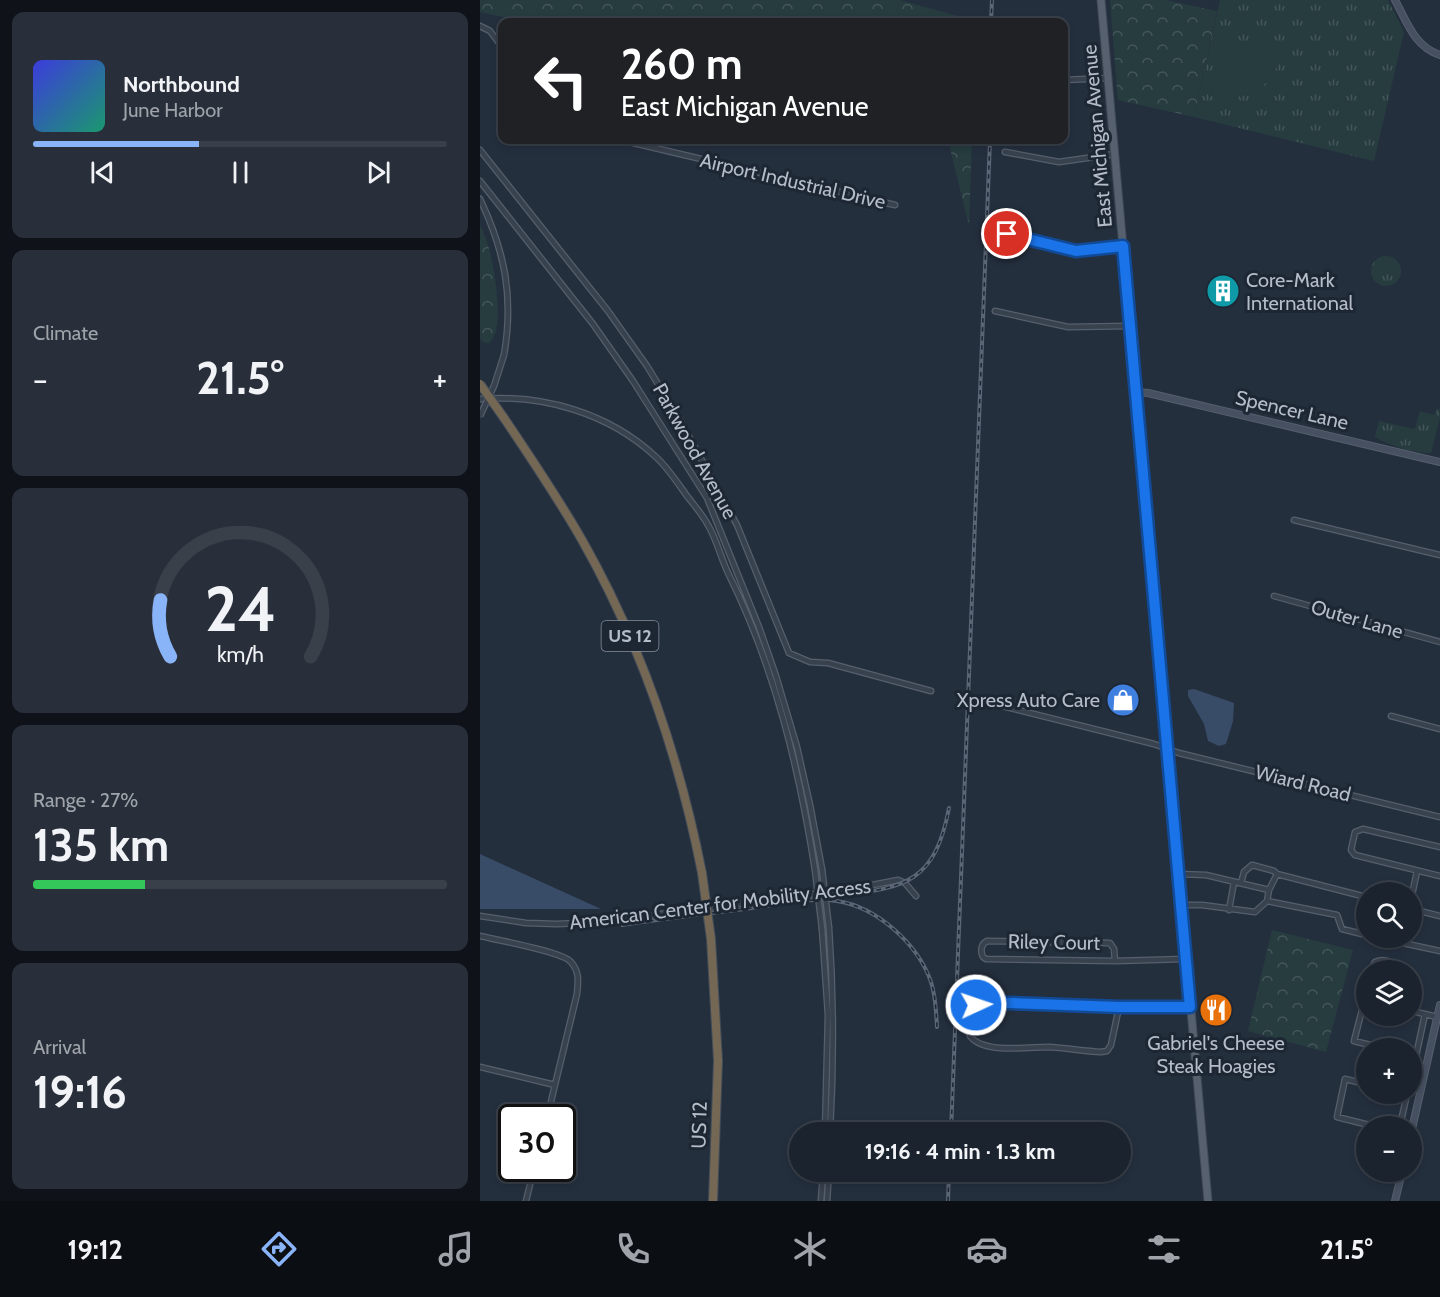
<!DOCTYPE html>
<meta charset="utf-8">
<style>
body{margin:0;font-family:Cabin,sans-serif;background:#282f3a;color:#f1f3f6;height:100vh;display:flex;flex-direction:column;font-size:22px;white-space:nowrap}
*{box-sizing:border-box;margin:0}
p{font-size:20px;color:#a0a4aa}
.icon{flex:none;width:33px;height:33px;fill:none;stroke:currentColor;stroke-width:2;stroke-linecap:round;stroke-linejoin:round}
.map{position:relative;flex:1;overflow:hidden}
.drawer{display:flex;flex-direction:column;gap:12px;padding:12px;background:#0f1319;width:480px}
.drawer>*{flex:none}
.banner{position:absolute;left:18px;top:18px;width:570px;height:126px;border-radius:12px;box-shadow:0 3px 9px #0003,0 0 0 2px #39404a;background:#202124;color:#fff;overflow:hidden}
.buttons{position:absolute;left:876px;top:882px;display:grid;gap:12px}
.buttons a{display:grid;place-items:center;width:66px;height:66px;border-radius:50%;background:#1b232e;box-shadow:0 3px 9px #0003,0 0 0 2px #39404a;font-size:30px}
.speed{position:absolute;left:18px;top:1104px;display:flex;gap:12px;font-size:30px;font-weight:700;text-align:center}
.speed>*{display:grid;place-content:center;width:78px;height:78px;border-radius:50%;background:#1b232e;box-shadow:0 3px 9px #0003,0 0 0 2px #39404a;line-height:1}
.speed .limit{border:3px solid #111;border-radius:9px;background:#fff;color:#111}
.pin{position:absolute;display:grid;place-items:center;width:51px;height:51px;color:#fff;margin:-26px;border:3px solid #fff;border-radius:50%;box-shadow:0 2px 6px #0007}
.me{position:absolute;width:66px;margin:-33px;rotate:87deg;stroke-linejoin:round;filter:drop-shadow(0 0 4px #0008)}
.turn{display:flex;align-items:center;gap:21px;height:126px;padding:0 24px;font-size:27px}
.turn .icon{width:78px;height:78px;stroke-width:2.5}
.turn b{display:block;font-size:42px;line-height:51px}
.big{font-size:45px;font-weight:700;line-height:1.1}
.drawer .widget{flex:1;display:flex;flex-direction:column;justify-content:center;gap:9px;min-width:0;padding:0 21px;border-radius:12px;background:#282f3a}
.drawer .dial{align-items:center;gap:0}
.dial svg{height:156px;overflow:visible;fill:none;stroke:#39404a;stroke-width:7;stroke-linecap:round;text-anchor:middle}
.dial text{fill:#f1f3f6;stroke:none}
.song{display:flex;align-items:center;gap:18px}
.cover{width:72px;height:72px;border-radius:9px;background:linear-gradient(135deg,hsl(240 70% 55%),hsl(160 70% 35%))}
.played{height:6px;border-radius:3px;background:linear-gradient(90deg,#8ab4f8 40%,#39404a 40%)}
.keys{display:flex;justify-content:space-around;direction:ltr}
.heat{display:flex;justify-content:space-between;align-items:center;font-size:33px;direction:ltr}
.charge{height:9px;border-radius:4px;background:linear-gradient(90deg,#34c759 27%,#39404a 0)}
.trip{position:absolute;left:309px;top:1122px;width:342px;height:60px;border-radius:30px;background:#1b232e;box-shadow:0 3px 9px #0003,0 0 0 2px #39404a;font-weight:700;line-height:60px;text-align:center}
.dock{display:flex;height:96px;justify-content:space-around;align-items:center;background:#0b0e12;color:#a0a4aa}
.dock .icon{width:42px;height:42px}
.dock .current{color:#8ab4f8}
.dock b{font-size:27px;color:#f1f3f6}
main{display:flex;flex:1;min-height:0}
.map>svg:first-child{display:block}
</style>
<main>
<section class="drawer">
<div class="widget">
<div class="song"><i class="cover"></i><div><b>Northbound</b><p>June Harbor</p></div></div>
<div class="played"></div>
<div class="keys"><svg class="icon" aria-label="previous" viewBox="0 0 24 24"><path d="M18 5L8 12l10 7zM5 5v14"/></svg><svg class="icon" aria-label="pause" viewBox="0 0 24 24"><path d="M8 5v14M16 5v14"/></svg><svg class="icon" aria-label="next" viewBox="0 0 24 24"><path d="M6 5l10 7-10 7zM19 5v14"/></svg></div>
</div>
<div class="widget"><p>Climate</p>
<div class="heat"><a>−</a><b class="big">21.5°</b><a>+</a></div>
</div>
<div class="widget dial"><svg viewBox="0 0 100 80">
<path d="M14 69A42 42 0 1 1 86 69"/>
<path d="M14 69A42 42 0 0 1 9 40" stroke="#8ab4f8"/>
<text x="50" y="56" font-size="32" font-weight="700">24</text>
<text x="50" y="72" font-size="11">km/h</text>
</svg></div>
<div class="widget"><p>Range · 27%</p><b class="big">135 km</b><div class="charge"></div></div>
<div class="widget"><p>Arrival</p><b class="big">19:16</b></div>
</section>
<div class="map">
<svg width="960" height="1201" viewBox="0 0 960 1201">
<defs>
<pattern id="grass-tufts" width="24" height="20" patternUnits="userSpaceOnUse" patternTransform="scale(1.5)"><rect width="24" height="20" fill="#263c3f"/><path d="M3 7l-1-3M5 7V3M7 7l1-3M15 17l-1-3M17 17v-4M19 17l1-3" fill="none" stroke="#435659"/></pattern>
<pattern id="forest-crowns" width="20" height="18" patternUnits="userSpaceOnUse" patternTransform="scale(1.5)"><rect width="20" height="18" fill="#263c3f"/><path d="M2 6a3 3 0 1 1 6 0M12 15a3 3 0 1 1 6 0" fill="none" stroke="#435659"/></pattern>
</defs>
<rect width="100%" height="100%" fill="#242f3e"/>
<!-- grass -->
<path fill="url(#grass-tufts)" d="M 740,0 L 908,0 L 924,32 L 894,161 L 714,117 Z
M891 271a15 15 0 1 1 30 0a15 15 0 1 1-30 0Z
M 957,408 L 960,410 L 960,418 L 951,453 C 933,453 911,446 895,437 L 899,421 L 935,429 L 940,411 L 954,415 Z"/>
<!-- forest -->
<path fill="url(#forest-crowns)" d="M 0,0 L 419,0 L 496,21 L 496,22 L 47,22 L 0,12 Z
M 630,0 L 686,0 L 737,11 L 714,117 L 638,100 Z
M 468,140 L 492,140 L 489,226 Z
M 0,224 C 4,235 9,245 11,256 C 15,275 25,330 9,343 L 3,342 L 0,338 Z
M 792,930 L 873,950 L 846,1052 L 768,1031 Z"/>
<!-- pitch -->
<path fill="#263c3f" d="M 749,40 L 801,52 C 799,58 798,65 795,70 C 783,95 754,102 730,96 L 741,44 Z"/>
<!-- water -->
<path fill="#394c67" d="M 714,689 L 754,703 L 753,721 L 746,744 L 739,746 L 728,741 L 724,724 L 708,696 L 708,690 Z
M 0,854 L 121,909 L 0,909 Z"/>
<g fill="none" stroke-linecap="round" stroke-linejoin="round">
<defs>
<path id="street" d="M 0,26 L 10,31 L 22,47
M 584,80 L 628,78
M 141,140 L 415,205
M 0,150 L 128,311 L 167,366 L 200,420 L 257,525 L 309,653 L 330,662 L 348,663 L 451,691
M 525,152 L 579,162 L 635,154
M 0,181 L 113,324 L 153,381 L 227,498 L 279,627 L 296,676 L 317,747 L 330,805 L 342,869
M 0,199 C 25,252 34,297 24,355
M 527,234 L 596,251 L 643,246
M 515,311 L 588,327 L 650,326
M 0,399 C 63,394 129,413 176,457 C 188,468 197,482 207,496 C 214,505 222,514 228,525 C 237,540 241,559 249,575 C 295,668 319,768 335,870
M 814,520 L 960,555
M 794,596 L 960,642
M 502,701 L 674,744 L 699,753 L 960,817
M 911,716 L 960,729
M 960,847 L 883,829 L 875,832 L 871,850 L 875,855 L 960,876
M 698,874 L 726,875 L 789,890
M 761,883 L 764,872 L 772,865 L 794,871 L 797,874 L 886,897
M 932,895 L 937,871
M 787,901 L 789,890 L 797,874
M 702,905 L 722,905 L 775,912 L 787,901 L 857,915 L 862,929 L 886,935
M 932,909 L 960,916
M 749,910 L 754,882
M 0,916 L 46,923 L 77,924 L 120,922 L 372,889 L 418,880 L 425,883 L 436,896
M 349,928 C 354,999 354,1062 350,1132
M 342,929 L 348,1015 L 345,1132
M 0,936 C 17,940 83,952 91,962 C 100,972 98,982 97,994 L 67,1118
M 900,938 L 960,951
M 635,961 L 634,949 L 630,943 L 507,941 C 501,944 500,951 503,957 L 506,959 L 635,961 L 705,959
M 891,970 L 895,962 C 902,959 910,960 915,966 L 915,970
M 886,1000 L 883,1006 L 874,1041 L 902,1048
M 885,1001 L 886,992
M 503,1002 L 639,1007 L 631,1045 L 627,1051 L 621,1052 C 603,1051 586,1048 568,1047 C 547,1047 503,1054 490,1036 L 490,1019 L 496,1005 Z
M 639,1007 L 710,1007
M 932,1011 L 957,1017
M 932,1055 L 936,1056 L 945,1014
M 0,1067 L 75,1085
M 886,1084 L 865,1079 L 857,1117 L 893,1126
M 920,1126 L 927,1094
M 46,1201 L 54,1168
M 341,1201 L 343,1172
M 347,1201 L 349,1172"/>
<path id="secondary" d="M 915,0 C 927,22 934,46 960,55
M 656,392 L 668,393 L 960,462
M 932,1129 L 960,1005
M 915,1201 L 922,1172"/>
<path id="primary" d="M 621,0 L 728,1201"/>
<path id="highway" d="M 24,418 C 51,458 78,498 102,540 C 161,644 199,756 222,873
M 231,939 L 238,1061 L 233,1201"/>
</defs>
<!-- street casing -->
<use href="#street" stroke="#565f6c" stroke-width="7"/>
<!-- secondary casing -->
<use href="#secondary" stroke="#565f6c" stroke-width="8"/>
<!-- primary casing -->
<use href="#primary" stroke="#414a57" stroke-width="9"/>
<!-- highway casing -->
<use href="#highway" stroke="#434c59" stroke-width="10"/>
<!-- street -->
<use href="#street" stroke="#38414e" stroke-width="4.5"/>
<!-- secondary -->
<use href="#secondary" stroke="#465061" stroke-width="6"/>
<!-- primary -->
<use href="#primary" stroke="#56606e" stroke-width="7"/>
<!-- highway -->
<use href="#highway" stroke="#746855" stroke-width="8"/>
<defs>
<path id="rail" d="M 511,22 L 512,0
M 352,897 C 422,887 454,887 469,808
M 142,925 C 188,918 234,913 279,907 C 304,904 332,897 357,901 C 397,907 438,944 451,982 C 456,997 456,1012 457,1027
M 471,1132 L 510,140
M 468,1201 L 469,1172"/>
</defs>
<!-- rail casing -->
<use href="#rail" stroke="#5a6575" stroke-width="4"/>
<!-- rail -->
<use href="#rail" stroke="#1d2633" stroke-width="1.5" stroke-dasharray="4.5" stroke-linecap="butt"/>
<defs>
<path id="street-bridge" d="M 0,416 L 14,386 L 24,355
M 342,869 L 349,928
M 335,870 L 342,929"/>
<path id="highway-bridge" d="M 0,384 L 24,418
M 222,873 L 231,939"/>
</defs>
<!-- street-bridge casing -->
<use href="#street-bridge" stroke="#565f6c" stroke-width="7" stroke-linecap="butt"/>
<!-- highway-bridge casing -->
<use href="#highway-bridge" stroke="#434c59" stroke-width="10" stroke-linecap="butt"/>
<!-- street-bridge -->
<use href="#street-bridge" stroke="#38414e" stroke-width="4.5"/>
<!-- highway-bridge -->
<use href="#highway-bridge" stroke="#746855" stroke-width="8"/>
</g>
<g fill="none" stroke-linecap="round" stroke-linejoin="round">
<defs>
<path id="route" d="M 496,1005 L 503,1002 L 639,1007 L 710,1007 L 643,246 L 596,251 L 527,234"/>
</defs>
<!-- route casing -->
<use href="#route" stroke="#114b97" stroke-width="15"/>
<!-- route -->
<use href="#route" stroke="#1a73e8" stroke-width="10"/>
</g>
<!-- icons -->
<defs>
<symbol id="building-disc" viewBox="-11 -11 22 22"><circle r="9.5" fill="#0f9aa8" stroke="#1d2633"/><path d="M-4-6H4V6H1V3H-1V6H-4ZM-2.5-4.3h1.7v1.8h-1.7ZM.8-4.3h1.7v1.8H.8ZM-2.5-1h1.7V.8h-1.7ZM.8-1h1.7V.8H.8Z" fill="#fff"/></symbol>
<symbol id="shop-disc" viewBox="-11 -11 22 22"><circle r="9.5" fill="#3f7fe0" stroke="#1d2633"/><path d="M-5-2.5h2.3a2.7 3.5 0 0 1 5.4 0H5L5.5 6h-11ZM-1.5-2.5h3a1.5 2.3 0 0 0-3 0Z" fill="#fff"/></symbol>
<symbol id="restaurant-disc" viewBox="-11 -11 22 22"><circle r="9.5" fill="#e8710a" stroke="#1d2633"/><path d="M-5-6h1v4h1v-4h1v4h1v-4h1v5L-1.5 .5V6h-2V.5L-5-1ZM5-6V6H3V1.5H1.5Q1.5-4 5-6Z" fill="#fff"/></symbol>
</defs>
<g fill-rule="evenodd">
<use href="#building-disc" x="724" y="272" width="38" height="38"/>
<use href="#shop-disc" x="624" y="681" width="38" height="38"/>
<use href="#restaurant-disc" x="717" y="991" width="38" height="38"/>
</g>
<g text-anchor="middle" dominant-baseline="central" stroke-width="6" stroke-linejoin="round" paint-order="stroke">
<!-- shield labels -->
<rect fill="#1d2633" stroke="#878f9c" stroke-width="1.5" x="121.5" y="621" width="57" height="30" rx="4.5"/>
<g font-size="18" font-weight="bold" fill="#b4bcc9">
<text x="150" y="636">US 12</text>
</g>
<!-- street labels -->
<g font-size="20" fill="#b4bcc9" stroke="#1d2633">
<text transform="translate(617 136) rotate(-95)">East Michigan Avenue</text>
<text transform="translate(313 181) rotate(13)">Airport Industrial Drive</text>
<text transform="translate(812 410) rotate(13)">Spencer Lane</text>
<text transform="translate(215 451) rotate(61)">Parkwood Avenue</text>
<text transform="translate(877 619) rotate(16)">Outer Lane</text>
<text transform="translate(823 783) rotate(14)">Wiard Road</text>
<text transform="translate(240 904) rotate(-7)">American Center for Mobility Access</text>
<text transform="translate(574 942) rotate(1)">Riley Court</text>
<text transform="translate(219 1125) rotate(-88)">US 12</text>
</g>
<!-- poi labels -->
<g font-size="20" fill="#b4bcc9" stroke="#1d2633" text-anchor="start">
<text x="766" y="280">Core-Mark<tspan x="766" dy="23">International</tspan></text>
<text x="620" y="700" text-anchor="end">Xpress Auto Care</text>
<text x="736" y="1043" text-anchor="middle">Gabriel's Cheese<tspan x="736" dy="23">Steak Hoagies</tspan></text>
</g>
</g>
</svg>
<div class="buttons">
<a><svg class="icon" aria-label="search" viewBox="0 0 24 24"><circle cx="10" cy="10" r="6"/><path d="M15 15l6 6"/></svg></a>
<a><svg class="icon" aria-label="layers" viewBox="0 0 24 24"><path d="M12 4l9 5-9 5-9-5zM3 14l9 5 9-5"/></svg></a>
<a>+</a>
<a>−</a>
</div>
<div class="speed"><div class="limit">30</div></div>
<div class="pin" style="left:527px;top:234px;background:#d93025"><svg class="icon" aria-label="arrive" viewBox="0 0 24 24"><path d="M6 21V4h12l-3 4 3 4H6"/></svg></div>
<svg class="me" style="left:496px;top:1005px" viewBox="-20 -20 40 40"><circle r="17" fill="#1a73e8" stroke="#fff" stroke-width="3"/><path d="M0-11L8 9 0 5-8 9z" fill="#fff"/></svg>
<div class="trip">19:16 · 4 min · 1.3 km</div>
<div class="banner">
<div class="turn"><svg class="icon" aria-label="left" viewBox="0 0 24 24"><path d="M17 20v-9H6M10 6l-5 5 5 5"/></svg><div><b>260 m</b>East Michigan Avenue</div></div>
</div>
</div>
</main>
<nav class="dock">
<b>19:12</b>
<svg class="icon current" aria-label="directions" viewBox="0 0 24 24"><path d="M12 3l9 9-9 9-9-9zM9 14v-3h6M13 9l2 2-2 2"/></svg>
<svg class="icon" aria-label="music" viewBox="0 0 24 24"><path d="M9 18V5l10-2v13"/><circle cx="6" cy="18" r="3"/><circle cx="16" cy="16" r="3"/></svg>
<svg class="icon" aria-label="phone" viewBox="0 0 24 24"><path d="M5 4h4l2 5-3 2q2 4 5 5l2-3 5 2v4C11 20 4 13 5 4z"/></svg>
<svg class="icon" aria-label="climate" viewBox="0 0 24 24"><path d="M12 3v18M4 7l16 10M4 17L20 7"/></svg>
<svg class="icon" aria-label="car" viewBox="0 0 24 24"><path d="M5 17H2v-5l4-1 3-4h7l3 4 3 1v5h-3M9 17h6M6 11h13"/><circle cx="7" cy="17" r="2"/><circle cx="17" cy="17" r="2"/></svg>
<svg class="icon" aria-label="filters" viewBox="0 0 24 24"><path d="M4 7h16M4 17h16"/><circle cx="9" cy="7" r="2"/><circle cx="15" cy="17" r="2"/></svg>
<b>21.5°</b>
</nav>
